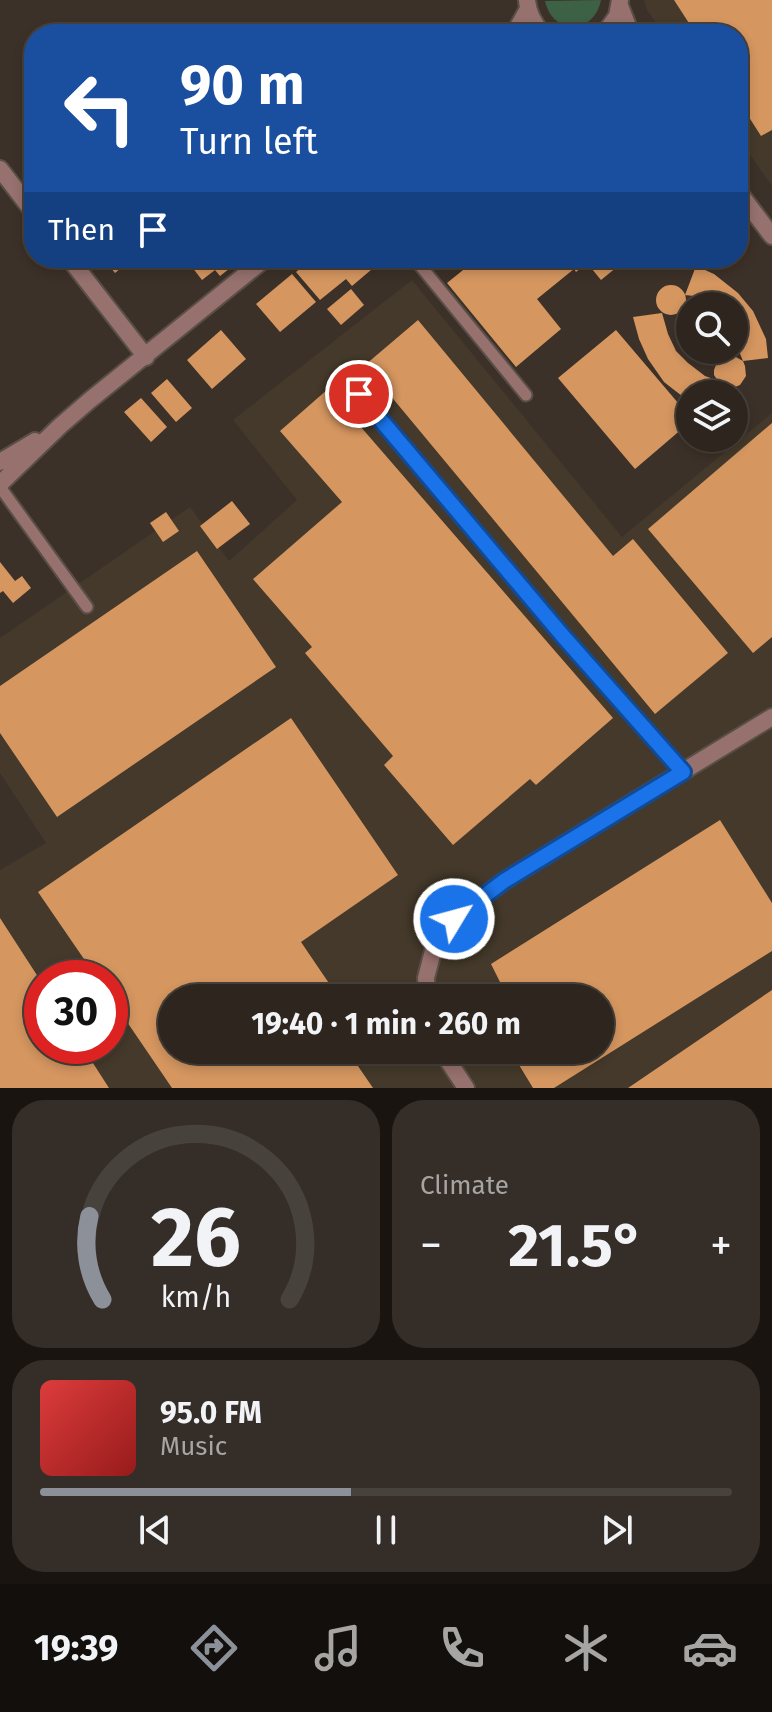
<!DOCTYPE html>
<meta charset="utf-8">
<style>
body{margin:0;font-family:"Fira Sans",sans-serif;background:#352d27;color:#f1f3f6;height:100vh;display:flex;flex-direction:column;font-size:30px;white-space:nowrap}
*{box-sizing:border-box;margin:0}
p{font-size:26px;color:#a7a5a4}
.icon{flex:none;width:44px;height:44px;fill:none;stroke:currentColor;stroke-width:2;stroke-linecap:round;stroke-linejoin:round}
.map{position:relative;height:1088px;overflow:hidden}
.sheet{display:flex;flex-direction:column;gap:12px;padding:12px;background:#191410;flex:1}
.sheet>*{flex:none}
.top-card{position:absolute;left:24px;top:24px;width:724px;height:244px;border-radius:32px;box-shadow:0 4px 12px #0003,0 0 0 2px #48423c;background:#1a4fa0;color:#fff;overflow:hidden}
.fabs{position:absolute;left:676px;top:292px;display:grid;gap:16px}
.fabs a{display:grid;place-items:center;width:72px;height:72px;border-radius:50%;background:#2d251e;box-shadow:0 4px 12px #0003,0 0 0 2px #48423c;font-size:40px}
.speed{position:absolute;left:24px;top:960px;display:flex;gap:16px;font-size:40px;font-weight:700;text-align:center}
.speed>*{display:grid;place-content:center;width:104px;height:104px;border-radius:50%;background:#2d251e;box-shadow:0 4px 12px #0003,0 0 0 2px #48423c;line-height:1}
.speed .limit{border:12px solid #d22;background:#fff;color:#111}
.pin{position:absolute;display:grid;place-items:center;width:68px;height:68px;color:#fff;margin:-34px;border:4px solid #fff;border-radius:50%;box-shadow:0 2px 8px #0007}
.me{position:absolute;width:88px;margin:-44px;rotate:53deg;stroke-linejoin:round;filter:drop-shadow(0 0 6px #0008)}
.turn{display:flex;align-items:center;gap:28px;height:168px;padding:0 24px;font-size:36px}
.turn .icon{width:104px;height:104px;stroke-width:2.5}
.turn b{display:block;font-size:56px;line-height:68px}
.then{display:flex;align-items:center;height:76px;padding:0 24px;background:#0003;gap:16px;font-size:30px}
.big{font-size:60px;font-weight:700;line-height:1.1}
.sheet .card{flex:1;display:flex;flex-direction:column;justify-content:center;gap:12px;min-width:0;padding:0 28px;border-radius:32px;background:#352d27}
.sheet .dial{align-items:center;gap:0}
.dial svg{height:208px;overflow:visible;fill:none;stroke:#48423c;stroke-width:7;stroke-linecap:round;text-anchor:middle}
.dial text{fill:#f1f3f6;stroke:none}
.song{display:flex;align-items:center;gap:24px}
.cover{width:96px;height:96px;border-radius:12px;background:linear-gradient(135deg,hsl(0 70% 55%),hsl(0 70% 35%))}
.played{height:8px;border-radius:4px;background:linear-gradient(90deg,#8c9099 45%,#48423c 45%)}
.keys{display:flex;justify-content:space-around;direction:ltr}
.heat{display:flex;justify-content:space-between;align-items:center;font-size:44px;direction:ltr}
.sheet .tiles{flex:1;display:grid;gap:12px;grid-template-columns:1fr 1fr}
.card:last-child{grid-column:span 2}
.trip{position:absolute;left:158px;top:984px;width:456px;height:80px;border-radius:40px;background:#2d251e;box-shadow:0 4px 12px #0003,0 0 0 2px #48423c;font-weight:700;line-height:80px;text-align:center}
.dock{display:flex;height:128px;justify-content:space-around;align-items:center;background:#120f0c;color:#a7a5a4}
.dock .icon{width:56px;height:56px}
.dock .active{color:#8c9099}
.dock b{font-size:36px;color:#f1f3f6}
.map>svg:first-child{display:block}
</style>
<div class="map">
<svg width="772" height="1088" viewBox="0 0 772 1088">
<rect width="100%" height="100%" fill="#3c3128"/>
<!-- industrial -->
<path fill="#44392a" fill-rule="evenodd" d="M 644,0 L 772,0 L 772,186 L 738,138 L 738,34 L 664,34 L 647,10 Z
M 412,280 L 622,537 L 772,413 L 772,1088 L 0,1088 L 0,870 L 46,843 L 0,773 L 0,638 L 190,507 L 229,561 L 297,500 L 233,420 ZM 42,978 L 110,978 L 110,1046 L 42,1046 ZM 172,998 L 600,998 L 600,1050 L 172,1050 Z"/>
<!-- green -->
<path fill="#3d6144" d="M 601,0 C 594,35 553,36 545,1 Z"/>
<!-- building -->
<path fill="#d59660" d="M 674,0 L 772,0 L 772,130 L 761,136 L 738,100 L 738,34 L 696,34 Z
M 103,258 L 133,258 L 115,273 Z
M 185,258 L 243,258 L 220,276 L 215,270 L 202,280 Z
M 312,258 L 373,258 L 378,264 L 352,286 L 346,279 L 320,300 L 296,272 Z
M 478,258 L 628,258 L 601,280 L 587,263 L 576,272 L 574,269 L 537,299 L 561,329 L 516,367 L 447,283 Z
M 696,266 L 714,274 L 738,293 L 753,311 L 766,339 L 768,358 L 743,361 L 745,366 L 746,376 L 740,385 L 735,387 L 729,388 L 720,384 L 714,375 L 714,370 L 718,360 L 723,357 L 734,356 L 743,361 L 734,339 L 734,306 L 709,306 L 694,296 L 685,295 Z
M 292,274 L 316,302 L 280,332 L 256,304 Z
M656 300a15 15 0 1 1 30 0a15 15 0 1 1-30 0Z
M 351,289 L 364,305 L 341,325 L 327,309 Z
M 662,313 L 668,334 L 676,351 L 688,363 L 705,376 L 716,380 L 712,394 L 690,394 L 690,399 L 682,396 L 664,382 L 648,359 L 639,339 L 633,317 Z
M 418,320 L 613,556 L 633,539 L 728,653 L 655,714 L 365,365 Z
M 221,330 L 246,359 L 212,389 L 187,360 Z
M 616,330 L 690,417 L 690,422 L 635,469 L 558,378 Z
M 167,379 L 192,408 L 176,422 L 151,393 Z
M 328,389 L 613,718 L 536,785 L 530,779 L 453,845 L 384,765 L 393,756 L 305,653 L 312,647 L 253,579 L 342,502 L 280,431 Z
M 141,398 L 167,427 L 151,442 L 124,412 Z
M 772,423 L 772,637 L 753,653 L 648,529 Z
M 232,501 L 250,524 L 217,549 L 200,526 Z
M 166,512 L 179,531 L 163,542 L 150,523 Z
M 197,551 L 276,667 L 57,817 L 0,733 L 0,686 Z
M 0,562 L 15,581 L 22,576 L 31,588 L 13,603 L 3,591 L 0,593 Z
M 291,718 L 398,875 L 301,942 L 339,998 L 172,998 L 172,1050 L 347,1050 L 373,1088 L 172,1088 L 110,997 L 110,978 L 97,978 L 38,892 Z
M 720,820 L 772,903 L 772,951 L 554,1088 L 533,1088 L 510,1050 L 600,1050 L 600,998 L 490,998 L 499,989 L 500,982 L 491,964 Z
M 0,918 L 42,983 L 42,1046 L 82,1046 L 109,1088 L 0,1088 Z
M 772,990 L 772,1088 L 628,1088 Z"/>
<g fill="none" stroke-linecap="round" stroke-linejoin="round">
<defs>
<path id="service" d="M 414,258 L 526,395
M 359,394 L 562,635 L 683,772
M 0,487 L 87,607"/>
<path id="minor" d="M 620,6 L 631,34
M 0,169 L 34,213
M 738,191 L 772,236
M 69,258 L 146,357
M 427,998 L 426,978 L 434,947 L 454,919 L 504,881 L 772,717
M 441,1050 L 466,1088"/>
<path id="tertiary" d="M 527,0 C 528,14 534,24 543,34
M 514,34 L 528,9
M 604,34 L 617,16 L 620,0
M 0,462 L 35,441
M 0,484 L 60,426 L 90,400 L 266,258"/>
</defs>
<!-- service casing -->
<use href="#service" stroke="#594f46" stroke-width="15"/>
<!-- minor casing -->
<use href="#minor" stroke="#594f46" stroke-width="20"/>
<!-- tertiary casing -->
<use href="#tertiary" stroke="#594f46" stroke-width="20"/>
<!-- service -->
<use href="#service" stroke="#96716e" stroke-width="11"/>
<!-- minor -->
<use href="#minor" stroke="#96716e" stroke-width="16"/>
<!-- tertiary -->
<use href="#tertiary" stroke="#96716e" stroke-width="16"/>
</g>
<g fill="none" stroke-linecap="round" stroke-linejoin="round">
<defs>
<path id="route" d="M 359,394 L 562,635 L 683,772 L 504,881 L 454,919"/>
</defs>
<!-- route casing -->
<use href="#route" stroke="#114b97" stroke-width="20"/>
<!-- route -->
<use href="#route" stroke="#1a73e8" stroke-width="14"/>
</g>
</svg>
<div class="fabs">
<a><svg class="icon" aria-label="search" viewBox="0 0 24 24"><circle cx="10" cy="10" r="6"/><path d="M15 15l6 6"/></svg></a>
<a><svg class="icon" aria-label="layers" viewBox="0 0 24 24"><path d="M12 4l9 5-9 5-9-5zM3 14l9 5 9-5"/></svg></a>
</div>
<div class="speed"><div class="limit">30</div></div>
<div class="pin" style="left:359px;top:394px;background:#d93025"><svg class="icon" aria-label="arrive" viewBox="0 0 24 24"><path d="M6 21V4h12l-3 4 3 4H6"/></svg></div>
<svg class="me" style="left:454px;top:919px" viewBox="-20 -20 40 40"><circle r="17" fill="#1a73e8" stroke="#fff" stroke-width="3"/><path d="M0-11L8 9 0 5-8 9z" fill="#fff"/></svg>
<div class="trip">19:40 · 1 min · 260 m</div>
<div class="top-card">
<div class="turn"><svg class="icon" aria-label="left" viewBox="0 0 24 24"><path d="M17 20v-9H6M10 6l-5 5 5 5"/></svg><div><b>90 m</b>Turn left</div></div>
<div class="then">Then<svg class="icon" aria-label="arrive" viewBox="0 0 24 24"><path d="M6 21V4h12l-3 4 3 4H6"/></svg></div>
</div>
</div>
<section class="sheet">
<div class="tiles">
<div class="card dial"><svg viewBox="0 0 100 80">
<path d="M14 69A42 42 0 1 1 86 69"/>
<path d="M14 69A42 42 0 0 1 9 37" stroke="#8c9099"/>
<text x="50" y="56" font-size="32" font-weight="700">26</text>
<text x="50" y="72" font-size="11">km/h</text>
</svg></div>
<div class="card"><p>Climate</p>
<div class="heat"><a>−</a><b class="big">21.5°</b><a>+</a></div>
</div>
<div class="card">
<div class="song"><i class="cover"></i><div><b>95.0 FM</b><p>Music</p></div></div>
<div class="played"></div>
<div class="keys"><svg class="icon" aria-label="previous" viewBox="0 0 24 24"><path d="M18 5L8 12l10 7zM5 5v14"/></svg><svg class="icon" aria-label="pause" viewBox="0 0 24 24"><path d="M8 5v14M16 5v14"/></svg><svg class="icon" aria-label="next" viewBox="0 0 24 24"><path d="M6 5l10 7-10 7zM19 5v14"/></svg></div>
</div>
</div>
</section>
<nav class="dock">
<b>19:39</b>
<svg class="icon active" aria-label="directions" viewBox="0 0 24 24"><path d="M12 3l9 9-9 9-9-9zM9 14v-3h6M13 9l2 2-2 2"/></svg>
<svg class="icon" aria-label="music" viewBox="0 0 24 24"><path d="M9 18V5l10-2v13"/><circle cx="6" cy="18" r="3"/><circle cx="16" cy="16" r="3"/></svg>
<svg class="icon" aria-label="phone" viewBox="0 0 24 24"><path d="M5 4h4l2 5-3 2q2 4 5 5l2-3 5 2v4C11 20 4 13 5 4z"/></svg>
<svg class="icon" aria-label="climate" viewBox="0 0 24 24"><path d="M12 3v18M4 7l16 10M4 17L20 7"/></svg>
<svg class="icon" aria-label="car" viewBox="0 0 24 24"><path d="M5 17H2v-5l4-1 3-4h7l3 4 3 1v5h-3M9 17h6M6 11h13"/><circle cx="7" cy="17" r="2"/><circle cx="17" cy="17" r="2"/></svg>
</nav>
